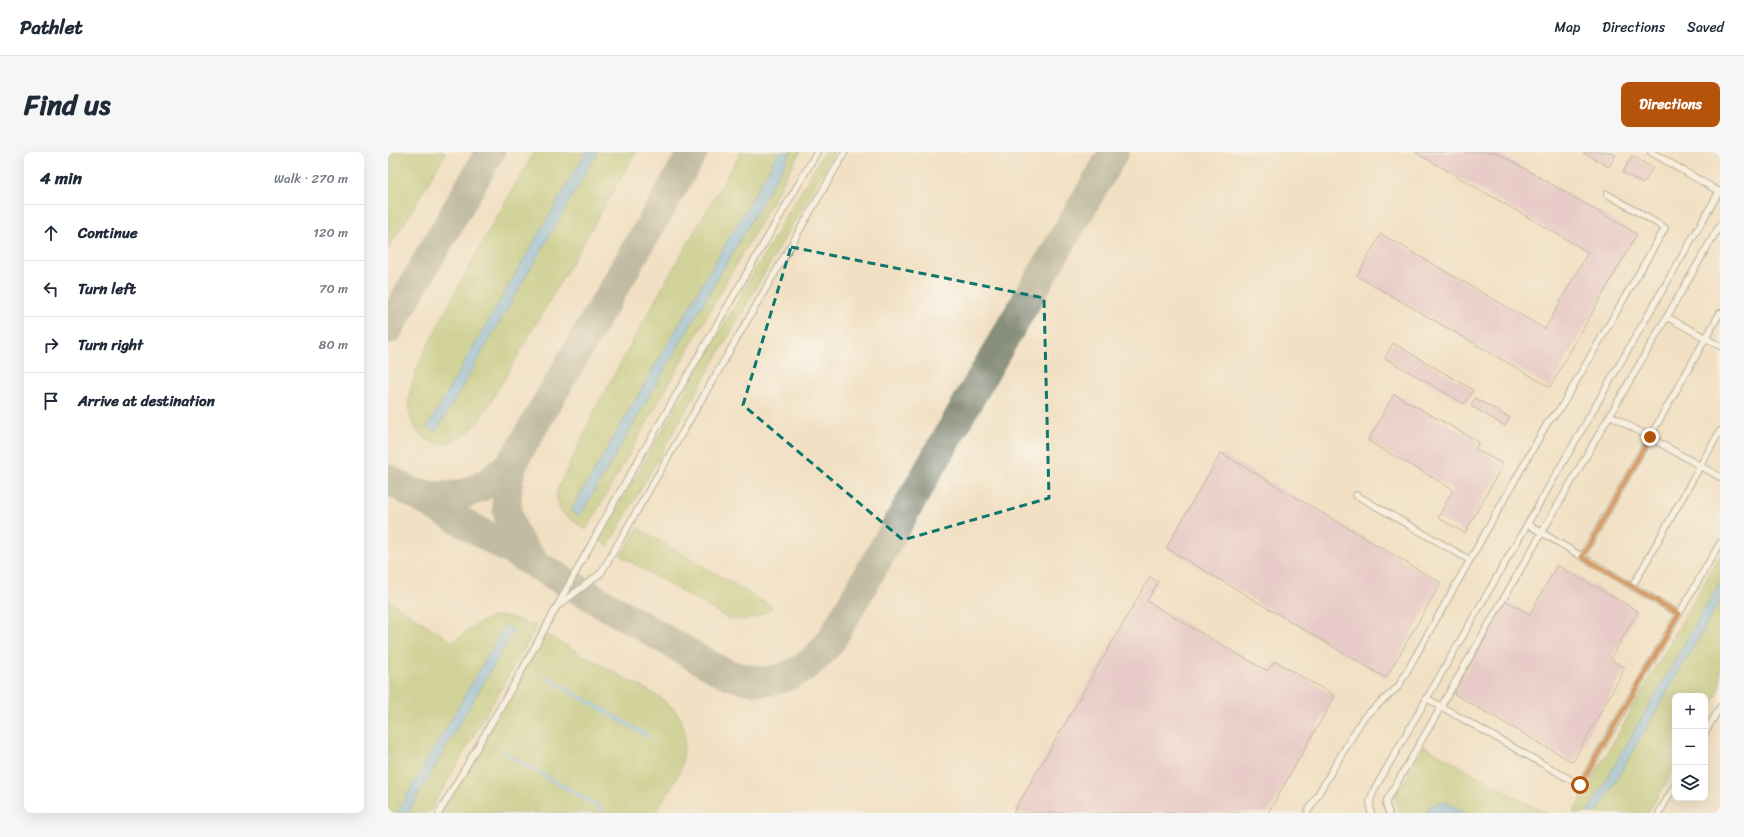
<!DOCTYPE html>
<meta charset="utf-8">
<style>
body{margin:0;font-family:Sriracha,sans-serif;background:#f6f6f7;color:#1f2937}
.controls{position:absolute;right:12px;bottom:12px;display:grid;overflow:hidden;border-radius:8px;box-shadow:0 4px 16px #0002}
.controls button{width:36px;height:36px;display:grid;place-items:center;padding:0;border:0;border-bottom:1px solid #e0e1e3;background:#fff;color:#1f2937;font:20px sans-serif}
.stop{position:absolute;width:12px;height:12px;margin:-9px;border:3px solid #b45309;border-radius:50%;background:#fff}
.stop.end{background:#b45309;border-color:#fff;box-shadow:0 1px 4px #0008}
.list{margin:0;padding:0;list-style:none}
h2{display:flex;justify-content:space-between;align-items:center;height:52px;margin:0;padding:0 16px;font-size:17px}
h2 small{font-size:13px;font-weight:400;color:#747a83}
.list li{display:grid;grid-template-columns:26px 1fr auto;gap:12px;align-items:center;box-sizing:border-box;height:56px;padding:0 16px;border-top:1px solid #e0e1e3}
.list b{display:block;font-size:15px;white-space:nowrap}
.list em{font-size:13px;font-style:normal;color:#747a83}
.icon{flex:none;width:22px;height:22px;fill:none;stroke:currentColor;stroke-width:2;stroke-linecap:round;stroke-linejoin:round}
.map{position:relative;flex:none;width:1332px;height:661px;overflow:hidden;border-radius:8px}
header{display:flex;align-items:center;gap:24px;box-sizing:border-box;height:56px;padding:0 20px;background:#fff;border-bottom:1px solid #e0e1e3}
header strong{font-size:19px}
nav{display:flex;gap:22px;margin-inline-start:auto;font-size:14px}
.intro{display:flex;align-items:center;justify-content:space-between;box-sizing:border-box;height:96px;padding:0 24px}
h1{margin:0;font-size:28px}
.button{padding:10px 18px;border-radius:8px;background:#b45309;color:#fff;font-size:14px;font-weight:700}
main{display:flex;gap:24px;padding:0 24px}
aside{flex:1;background:#fff;border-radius:8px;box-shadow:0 4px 16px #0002}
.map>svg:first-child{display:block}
.green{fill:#acc267;stroke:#66804e}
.water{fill:#70b7e7;stroke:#487a8e}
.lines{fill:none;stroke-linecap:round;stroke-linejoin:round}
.stream{stroke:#70b7e7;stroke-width:3.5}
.taxiway{stroke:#888e7c;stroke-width:30}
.building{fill:#deb2ce}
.service-casing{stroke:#888e7c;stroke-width:8}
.service{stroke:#fff;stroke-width:5.5}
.route{stroke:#b45309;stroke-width:5}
.marked{fill:none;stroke:#0f766e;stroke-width:3;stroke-dasharray:8 5;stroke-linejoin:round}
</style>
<header>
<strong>Pathlet</strong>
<nav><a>Map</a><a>Directions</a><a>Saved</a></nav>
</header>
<div class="intro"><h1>Find us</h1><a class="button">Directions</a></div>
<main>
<aside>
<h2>4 min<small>Walk · 270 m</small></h2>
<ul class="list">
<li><svg class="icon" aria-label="ahead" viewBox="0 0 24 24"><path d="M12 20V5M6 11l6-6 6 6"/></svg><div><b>Continue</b></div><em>120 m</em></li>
<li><svg class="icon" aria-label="left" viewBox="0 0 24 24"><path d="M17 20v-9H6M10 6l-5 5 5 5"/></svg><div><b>Turn left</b></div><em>70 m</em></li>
<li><svg class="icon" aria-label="right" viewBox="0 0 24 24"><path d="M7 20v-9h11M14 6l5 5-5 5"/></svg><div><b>Turn right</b></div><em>80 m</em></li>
<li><svg class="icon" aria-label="arrive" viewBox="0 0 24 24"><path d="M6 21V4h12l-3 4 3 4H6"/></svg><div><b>Arrive at destination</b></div></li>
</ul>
</aside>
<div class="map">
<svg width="1332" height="661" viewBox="0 0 1332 661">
<rect width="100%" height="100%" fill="#fdfcf7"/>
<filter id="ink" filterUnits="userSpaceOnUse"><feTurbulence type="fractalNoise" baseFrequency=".025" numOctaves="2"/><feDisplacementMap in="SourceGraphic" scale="8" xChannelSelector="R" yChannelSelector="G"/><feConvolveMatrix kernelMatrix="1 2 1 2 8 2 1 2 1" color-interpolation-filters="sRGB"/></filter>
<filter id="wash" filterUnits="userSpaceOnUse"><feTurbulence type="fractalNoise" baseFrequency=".012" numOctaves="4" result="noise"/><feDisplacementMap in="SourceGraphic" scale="16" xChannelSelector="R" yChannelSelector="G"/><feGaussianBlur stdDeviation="0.9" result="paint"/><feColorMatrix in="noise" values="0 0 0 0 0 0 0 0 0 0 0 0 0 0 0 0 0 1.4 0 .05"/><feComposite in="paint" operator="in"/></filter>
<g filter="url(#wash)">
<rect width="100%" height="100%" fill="#f1e0c3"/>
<!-- green -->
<path class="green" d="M0,0h58l-39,67 -19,29z
M146,0h102l-157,270c-11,11 -24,23 -41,21 -25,-4 -32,-30 -28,-52 5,-23 18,-46 29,-67 29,-58 63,-115 95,-172z
M353,0h38l-208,359 9,5 211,-364h9l-214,378 -26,-19 -4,-18 41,-87 66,-120z
M436,0h10l-226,394 -9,-6z
M250,376l135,79c-17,12 -25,15 -46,11l-106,-62z
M1332,403v27l-133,231h-14z
M0,448l65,42c17,-13 37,-32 61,-24 7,2 15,6 23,8l-108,187h-21l106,-183 -8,-6 -109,189h-9z
M1332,449v88l-15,26v-19h-30v71l-27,46h-51z
M157,482l111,61c22,14 32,27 28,54 -1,8 -2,17 -5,24 -6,14 -17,27 -24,40h-213z
M1036,594l121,67h-80l-19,-11 -16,4 -4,7h-25l-5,-10v-7z"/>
<!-- water -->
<path class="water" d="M198,0h12l-162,280 -9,-5z
M391,0h12l-211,364 -9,-5z
M1332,430v19l-123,212h-10z
M118,472l8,6 -12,21 -94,162h-11z
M1058,650l19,11h-39l4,-7z"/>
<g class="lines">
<!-- stream -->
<path class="stream" d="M158,525l102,59
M114,599l102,59"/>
<!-- taxiway -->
<path class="taxiway" d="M0,177l102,-177
M0,327l330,191c47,21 80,12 112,-28l168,-293 116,-197
M29,341c40,11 73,-4 98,-36
M146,409c-30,-29 -34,-68 -18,-105l177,-304"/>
</g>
<g id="blocks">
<!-- building -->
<path class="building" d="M1027,0h81l141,82 -87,153 -193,-111 24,-42 164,95 43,-77z
M1194,0h29l5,3 -7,12z
M1244,4l21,12 -10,16 -20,-12z
M1005,191l80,47 -8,14 -80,-46z
M1006,242l85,48 -4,7 28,15 -38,69 -27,-15 15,-29 -85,-48z
M1087,246l35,20 -5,8 -34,-20z
M833,301l220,130 -55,95 -220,-130z
M1169,413l81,46 -28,48 15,9 -52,94 -119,-68 52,-93 24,13z
M762,425l8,5 -11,19 120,70 8,-10 60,35 -67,117h-255z"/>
</g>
</g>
<g filter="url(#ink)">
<use href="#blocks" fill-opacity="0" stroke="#888e7c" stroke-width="1"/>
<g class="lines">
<!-- service casing -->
<g class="service-casing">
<path id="service" d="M1263,0l69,40
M1279,165l53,29
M1222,263l110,62
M968,343l114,65
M1139,372l152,90
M1194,405l138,-244
M1244,435l88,-156
M171,453l42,-32 244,-421
M1038,546l154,87 140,-242
M1317,581l15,-26
M51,661l82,-141 96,-175 200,-345
M919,661l56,-95 35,-31 150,-265 12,-13 105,-181 -58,-34
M983,661l-1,-12 4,-11 345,-598
M1001,661l-3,-8 1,-5 333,-575
M1271,661l16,-28"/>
</g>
<!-- service -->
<use href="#service" class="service"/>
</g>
</g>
<g class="lines" filter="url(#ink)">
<!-- route -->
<path class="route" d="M1192,633l99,-171 -97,-57 68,-120"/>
</g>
<!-- marked area -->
<path d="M0 0H1332V661H0ZM403,95l253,51 5,200 -146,42 -160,-135z" fill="#f1e0c3" fill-opacity=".55" fill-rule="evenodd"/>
<path class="marked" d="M403,95l253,51 5,200 -146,42 -160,-135z"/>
</svg>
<div class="controls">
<button>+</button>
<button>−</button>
<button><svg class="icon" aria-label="layers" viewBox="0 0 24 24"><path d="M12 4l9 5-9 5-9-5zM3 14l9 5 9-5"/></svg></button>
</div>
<div class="stop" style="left:1192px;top:633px"></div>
<div class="stop end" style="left:1262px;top:285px"></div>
</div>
</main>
